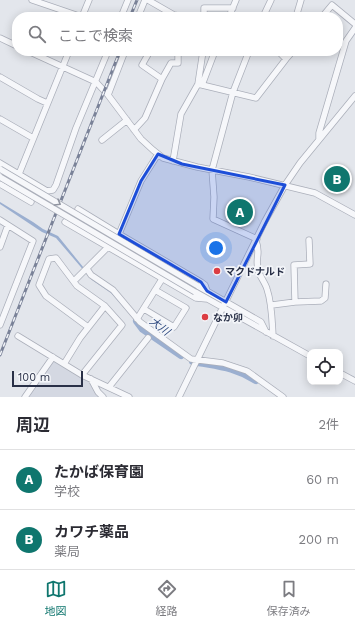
<!DOCTYPE html>
<html lang="ja">
<meta charset="utf-8">
<style>
body{margin:0;font-family:"Work Sans","Noto Sans JP",sans-serif;background:#f2f2f3;color:#2b2b33}
.controls{position:absolute;right:12px;bottom:12px;display:grid;overflow:hidden;border-radius:8px;box-shadow:0 2px 10px #0003}
.controls button{width:36px;height:36px;display:grid;place-items:center;padding:0;border:0;border-bottom:1px solid #e1e1e2;background:#fff;color:#2b2b33;font:20px sans-serif}
.scale{position:absolute;left:12px;bottom:10px;width:71px;box-sizing:border-box;padding-left:4px;border:2px solid #293047;border-top:0;font-size:11px;line-height:14px;white-space:nowrap;color:#293047;-webkit-text-stroke:3px #f3f5f9;paint-order:stroke}
.you{position:absolute;left:216px;top:248px;width:14px;height:14px;margin:-10px;border:3px solid #fff;border-radius:50%;background:#1a73e8;box-shadow:0 0 0 6px #1a73e833}
.badge{display:grid;place-items:center;width:26px;height:26px;border-radius:50%;background:#0f766e;color:#fff;font-size:13px;font-weight:700}
.pin{position:absolute;translate:-50% -50%;border:2px solid #fff;box-shadow:0 1px 4px #0006}
.list{margin:0;padding:0;list-style:none}
h2{display:flex;justify-content:space-between;align-items:center;height:52px;margin:0;padding:0 16px;font-size:17px}
h2 small{font-size:13px;font-weight:400;color:#7c7c81}
.list li{display:grid;grid-template-columns:26px 1fr auto;gap:12px;align-items:center;box-sizing:border-box;height:60px;padding:0 16px;border-top:1px solid #e1e1e2}
.list b{display:block;font-size:15px;white-space:nowrap}
.list p{margin:0;font-size:13px;white-space:nowrap;color:#7c7c81}
.list em{font-size:13px;font-style:normal;color:#7c7c81}
.icon{flex:none;width:22px;height:22px;fill:none;stroke:currentColor;stroke-width:2;stroke-linecap:round;stroke-linejoin:round}
.map{position:relative;flex:none;width:355px;height:397px;overflow:hidden}
.search{position:absolute;background:#fff;box-shadow:0 2px 10px #0003;left:12px;right:12px;top:12px;height:44px;display:flex;align-items:center;gap:10px;box-sizing:border-box;padding:0 14px;border-radius:16px;color:#7c7c81;font-size:15px}
.sheet{height:172px;background:#fff}
nav{display:flex;justify-content:space-around;align-items:center;box-sizing:border-box;height:56px;border-top:1px solid #e1e1e2;background:#fff;font-size:11px;color:#7c7c81}
nav a{display:grid;justify-items:center;gap:2px}
nav .on{color:#0f766e}
.map>svg:first-child{display:block}
.built{fill:#d4d8e2}
.water{fill:#9bafd0}
.lines{fill:none;stroke-linecap:round;stroke-linejoin:round}
.river{stroke:#9bafd0;stroke-width:8}
.minor-casing{stroke:#abafba;stroke-width:7}
.minor{stroke:#f6f7fa;stroke-width:5.5}
.rail-casing{stroke:#7a8298;stroke-width:3}
.rail{stroke:#f3f5f9;stroke-width:1.5;stroke-dasharray:4.5;stroke-linecap:butt}
.minor-bridge-casing{stroke:#abafba;stroke-width:7;stroke-linecap:butt}
.minor-bridge{stroke:#f6f7fa;stroke-width:5.5}
.oneway{stroke:#9094a0}
.marked{fill:#1d4ed8;fill-opacity:0.2;stroke:#1d4ed8;stroke-width:3;stroke-linejoin:round}
.poi-dot{fill:#dc3d43;stroke:#f3f5f9;stroke-width:1.5}
.labels{text-anchor:middle;stroke-width:3.5;stroke-linejoin:round;paint-order:stroke}
.poi-label{font-size:10px;font-weight:bold;fill:#293047;stroke:#f3f5f9;text-anchor:start}
.water-label{font-size:11px;font-style:italic;fill:#2e497f;stroke:#f3f5f9}
</style>
<div class="map">
<svg width="355" height="397" viewBox="0 0 355 397">
<rect width="100%" height="100%" fill="#e3e6ec"/>
<!-- built -->
<path class="built" d="M51,361h3l34,19 6,12 5,5h-72z"/>
<!-- water -->
<path class="water" d="M0,202l33,20 10,7 15,7 34,42 20,13 32,37 -1,1 -32,-36 -19,-13 -36,-42 -14,-6 -42,-28z"/>
<g class="lines">
<!-- river -->
<path class="river" d="M137,321l6,8 38,26
M193,361c25,5 40,5 63,19"/>
<!-- minor casing -->
<g class="minor-casing">
<path id="minor" d="M32,0l50,17
M148,0l26,15 11,2
M82,17l7,-17
M121,17l7,-17
M138,17l7,-17
M204,17v-9h29
M229,17l7,-17
M263,17l8,-17
M296,17l5,-17
M322,17l10,-12 23,19
M0,38l17,8
M28,51l68,31 12,13 33,44 12,11 10,8 34,9 52,10 66,16 40,22
M150,51l-8,14 20,14 9,-16h7v-12
M249,51l-16,41 -21,78 2,27 -1,22 44,20
M278,51l8,8 7,-8
M0,77l38,22 9,4
M198,84l5,-33
M202,85l13,-34
M108,95l17,-44
M0,119l33,19
M134,130l11,-12 17,-39
M319,139v-6l27,-92 9,-13
M102,140l25,-20
M158,154l-17,27 -22,53 82,48 4,3 2,6
M173,161l8,-47 17,-30 58,14 30,-39
M0,163l47,28 6,-1 3,-5 20,-57 32,-77
M19,174l50,-123
M0,184l31,18
M78,209l41,25
M0,220l33,21 -33,84
M65,222l131,76 11,1
M256,241c5,12 -1,17 2,28 1,7 7,13 9,20 5,15 5,31 6,47
M0,247l8,-22
M87,269l4,6 22,15 27,32 51,37 32,4 24,8 36,26
M74,281l34,-34
M198,286l63,36 5,10
M195,292l115,64
M295,302l26,-1 4,-3 1,-14
M272,305l23,-3 -1,-37 16,-1 -1,-24
M144,309l30,18 12,-19 -31,-18
M137,319l25,-40
M18,336l64,39 47,22
M64,364l16,-26 25,-32 -28,-20 -21,-28 -7,1 -10,26 7,11 42,31
M340,373l15,8
M82,375l40,-50 -17,-19
M91,379l7,13 5,5
M109,387l39,-49
M25,397l28,-40
M179,397l86,-176 20,-36 15,-22 55,-67"/>
</g>
<!-- minor -->
<use href="#minor" class="minor"/>
<!-- rail casing -->
<g class="rail-casing">
<path id="rail" d="M130,17l7,-17
M0,355l120,-304"/>
</g>
<!-- rail -->
<use href="#rail" class="rail"/>
<!-- minor-bridge casing -->
<g class="minor-bridge-casing">
<path id="minor-bridge" d="M0,169l198,117
M0,177l195,115"/>
</g>
<!-- minor-bridge -->
<use href="#minor-bridge" class="minor-bridge"/>
</g>
<!-- one-way arrows -->
<defs><path id="oneway-chevron" d="M-2-3.5L2.5 0L-2 3.5" fill="none" stroke-width="1.6" stroke-linecap="round" stroke-linejoin="round"/></defs>
<use class="oneway" href="#oneway-chevron" transform="translate(58 203) rotate(30)"/>
<!-- marked area -->
<path class="marked" d="M158,154l24,10 103,21 -59,117 -19,-11 -6,-9 -82,-48 22,-53z"/>
<!-- markers -->
<g class="poi-dot">
<circle cx="217" cy="271" r="4"/>
<circle cx="205" cy="317" r="4"/>
</g>
<g class="labels">
<!-- poi labels -->
<g class="poi-label">
<text x="225" y="275">マクドナルド</text>
<text x="213" y="321">なか卯</text>
</g>
<!-- water labels -->
<g class="water-label">
<text transform="translate(160 326) rotate(37)" y="4">大川</text>
</g>
</g>
</svg>
<div class="controls">
<button><svg class="icon" aria-label="locate" viewBox="0 0 24 24"><circle cx="12" cy="12" r="6"/><path d="M12 2v4M12 18v4M2 12h4M18 12h4"/></svg></button>
</div>
<div class="scale">100 m</div>
<div class="you"></div>
<div class="pin badge" style="left:240px;top:212px">A</div>
<div class="pin badge" style="left:337px;top:179px">B</div>
<div class="search"><svg class="icon" aria-label="search" viewBox="0 0 24 24"><circle cx="10" cy="10" r="6"/><path d="M15 15l6 6"/></svg>ここで検索</div>
</div>
<section class="sheet">
<h2>周辺<small>2件</small></h2>
<ul class="list">
<li><span class="badge">A</span><div><b>たかば保育園</b><p>学校</p></div><em>60 m</em></li>
<li><span class="badge">B</span><div><b>カワチ薬品</b><p>薬局</p></div><em>200 m</em></li>
</ul>
</section>
<nav>
<a class="on"><svg class="icon" aria-label="map" viewBox="0 0 24 24"><path d="M3 6l6-2 6 2 6-2v14l-6 2-6-2-6 2zM9 4v14M15 6v14"/></svg>地図</a>
<a><svg class="icon" aria-label="directions" viewBox="0 0 24 24"><path d="M12 3l9 9-9 9-9-9zM9 14v-3h6M13 9l2 2-2 2"/></svg>経路</a>
<a><svg class="icon" aria-label="saved" viewBox="0 0 24 24"><path d="M7 4h10v16l-5-4-5 4z"/></svg>保存済み</a>
</nav>
